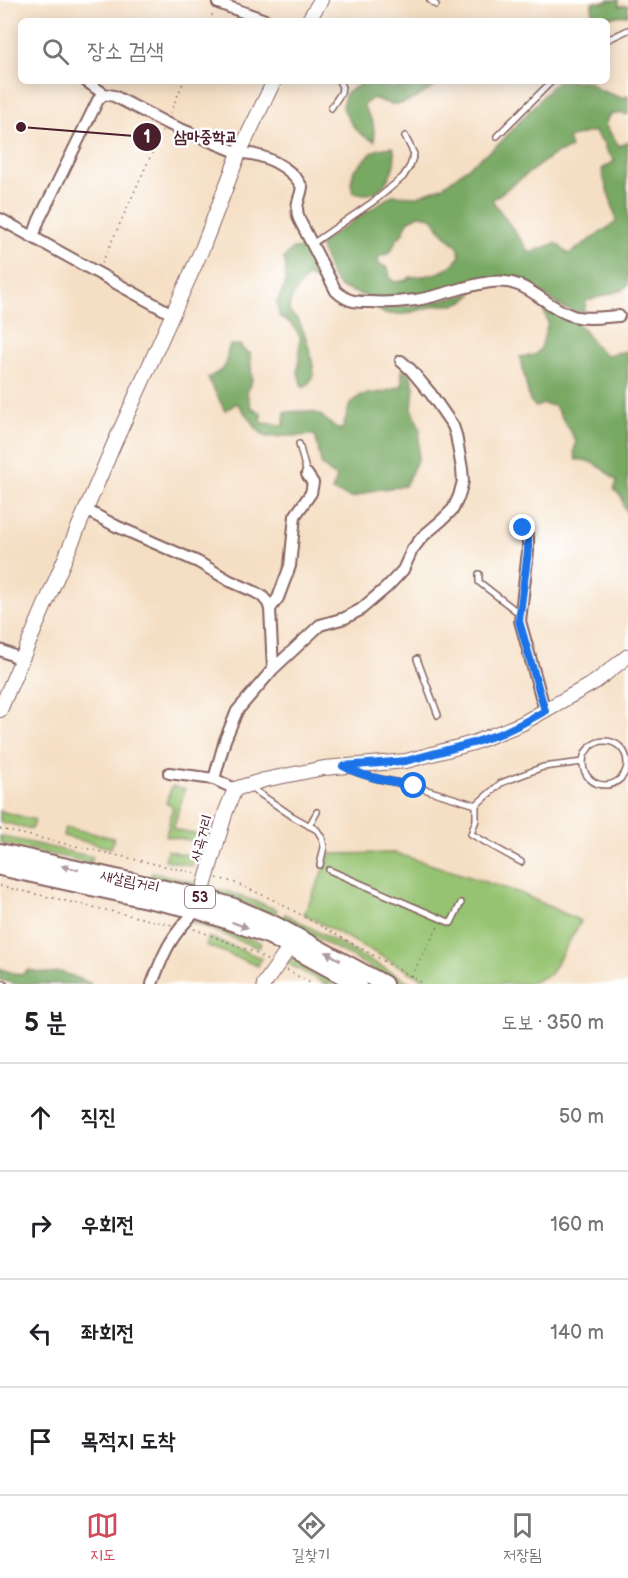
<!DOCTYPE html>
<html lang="ko">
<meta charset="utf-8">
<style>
body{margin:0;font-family:"Balsamiq Sans","Poor Story",sans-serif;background:#f2f2f2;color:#202124}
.stop{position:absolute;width:18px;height:18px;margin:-14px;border:4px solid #1a73e8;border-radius:50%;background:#fff}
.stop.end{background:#1a73e8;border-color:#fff;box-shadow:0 2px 6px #0008}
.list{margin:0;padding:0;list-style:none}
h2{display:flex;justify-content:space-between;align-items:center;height:78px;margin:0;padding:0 24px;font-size:26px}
h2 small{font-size:20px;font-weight:400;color:#757577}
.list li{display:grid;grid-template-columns:39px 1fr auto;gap:18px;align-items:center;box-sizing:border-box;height:108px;padding:0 24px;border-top:2px solid #e0e0e0}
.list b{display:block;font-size:22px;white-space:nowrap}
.list em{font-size:20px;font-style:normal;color:#757577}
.icon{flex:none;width:33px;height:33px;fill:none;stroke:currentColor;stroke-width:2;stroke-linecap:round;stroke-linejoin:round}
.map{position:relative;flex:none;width:628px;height:984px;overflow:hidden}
.search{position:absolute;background:#fff;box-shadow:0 3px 15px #0003;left:18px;right:18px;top:18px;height:66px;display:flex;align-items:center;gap:15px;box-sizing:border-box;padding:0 21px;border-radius:9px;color:#757577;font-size:22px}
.sheet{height:510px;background:#fff}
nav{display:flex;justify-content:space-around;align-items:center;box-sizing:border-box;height:84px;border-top:2px solid #e0e0e0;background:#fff;font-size:16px;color:#757577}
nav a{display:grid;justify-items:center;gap:3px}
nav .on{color:#d1495b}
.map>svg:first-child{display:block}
.green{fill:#96c371;stroke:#70714e;stroke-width:1.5}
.forest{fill:#78a963;stroke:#616447;stroke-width:1.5;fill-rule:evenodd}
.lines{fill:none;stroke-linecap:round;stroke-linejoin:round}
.lane-casing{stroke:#866261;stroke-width:8}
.street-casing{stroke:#866261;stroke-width:14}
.secondary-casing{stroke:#866261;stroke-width:16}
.primary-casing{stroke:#866261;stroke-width:20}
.path{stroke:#866261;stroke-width:1.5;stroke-dasharray:1.5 4.5;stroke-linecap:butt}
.lane{stroke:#fff;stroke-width:5}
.street{stroke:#fff;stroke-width:10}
.secondary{stroke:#fff;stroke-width:14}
.primary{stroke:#fff;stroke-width:16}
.oneway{fill:#ae9aa0}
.route{stroke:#1a73e8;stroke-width:8}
.labels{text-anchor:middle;stroke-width:5;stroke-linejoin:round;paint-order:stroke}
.shield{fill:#fff;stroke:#80626b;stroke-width:1.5}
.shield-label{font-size:14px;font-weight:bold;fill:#4a1f2b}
.street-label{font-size:15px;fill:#4a1f2b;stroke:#fff}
.leader{fill:none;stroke:#4a1f2b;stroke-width:2}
.callout-dot{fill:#4a1f2b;stroke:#fff;stroke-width:2}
.mark-label{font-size:18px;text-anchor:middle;font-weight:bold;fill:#fff}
.callout-label{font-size:16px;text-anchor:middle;font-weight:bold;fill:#4a1f2b;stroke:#fff;stroke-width:5;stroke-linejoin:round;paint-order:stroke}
</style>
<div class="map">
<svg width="628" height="984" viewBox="0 0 628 984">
<rect width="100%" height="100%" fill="#fff"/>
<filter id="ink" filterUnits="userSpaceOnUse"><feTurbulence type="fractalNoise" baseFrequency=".0167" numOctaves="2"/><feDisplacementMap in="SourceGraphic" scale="12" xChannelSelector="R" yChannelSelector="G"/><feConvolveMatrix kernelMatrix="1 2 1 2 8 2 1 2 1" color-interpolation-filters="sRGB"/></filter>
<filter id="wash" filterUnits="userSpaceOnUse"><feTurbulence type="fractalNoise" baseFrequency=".008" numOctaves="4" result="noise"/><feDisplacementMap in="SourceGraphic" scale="24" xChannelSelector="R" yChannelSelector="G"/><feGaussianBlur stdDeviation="1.35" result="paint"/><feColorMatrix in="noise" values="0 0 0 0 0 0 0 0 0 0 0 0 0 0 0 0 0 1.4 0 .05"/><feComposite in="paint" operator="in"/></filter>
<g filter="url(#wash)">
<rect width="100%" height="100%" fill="#f5dfc4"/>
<!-- green -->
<path class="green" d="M172,786l13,3 -12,40 31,7 5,8 -43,-8 7,-30 -7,-3z
M0,811l35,9 -3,9 -32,-7z
M65,827l49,11 -3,10 -48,-12z
M0,836l93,21 -2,6 -91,-20z
M167,850l28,7 -3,9 -27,-6z
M395,853l125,40 61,28 -31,53 -21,10h-97l-128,-70 27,-60z
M152,872l50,12 -6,4 -45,-11z
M219,889l41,14 17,7 -2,5 -31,-12 -27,-9z
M285,914l128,70h-12l-119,-65z
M198,920h6l57,23 -2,5 -67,-26z
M209,937l52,21 -3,8 -52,-21z
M289,959h5l45,25h-13l-41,-22z"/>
<!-- forest -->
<path class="forest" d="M608,0h11v6l9,-1v10l-36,3v-16h16z
M374,81l19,7 19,-4 2,-3h30c-14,7 -36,26 -53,23 -6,-1 -12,-4 -18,-6l-10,7 10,18 2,18c-19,-6 -25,-18 -33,-35l4,-13 17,-10z
M557,81h33v2l10,7 22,8 6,-2v19l-5,-2 -14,2 -4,10 14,21 9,-4c0,18 -4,35 0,53v90l-6,5 -36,11 -2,12 -21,-5 -34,-24 -16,-6 -111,20 -23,2 -14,-4 -25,-9 -9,-12 -11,-28 2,-5 70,-47 26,1 24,-9 58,-44zM594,131l6,9 4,2 1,7 10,12 -13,8c2,18 12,34 14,53l-47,32 -13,-11 -26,10 -38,-53 61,-45 18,-7 -3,-10zM419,215l13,2 7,12 19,18 2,9c-13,18 -29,20 -50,21l-3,3 -13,2 -4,-4 -2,-10 -9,-4 -1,-7 12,-4 7,-14 6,-6 5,-12z
M393,147c6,17 -7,45 -25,47 -5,0 -11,-1 -15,-1l-2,-10 3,-13c7,-5 15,-17 23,-20 5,-2 11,-2 16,-3z
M304,248l13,15 13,25c-11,-2 -10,-9 -22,-12 -7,7 -19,23 -19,33 0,6 6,7 9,11 6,9 17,44 15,55 -1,4 -5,9 -8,12h-3l-4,-14 2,-37 -8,-12 -13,-8 -2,-14 8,-17 1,-18 -2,-9 8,-9z
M472,294l-4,5 -14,6h-16l-33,9h-20l-11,-7 38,-1z
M543,308h6l26,12 11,13 9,13 11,9 22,-4v162l-4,-5 -2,-11 -8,-7 3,-9c-12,-10 -25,-23 -41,-21l-2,-8 2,-11 -21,-35 -12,-2 -7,3 -6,-6 -10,-44 15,-2 6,-7 7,-25z
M230,345h10l4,6 6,2 2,27 -5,13 4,14 10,6 1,10 22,2 1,-13c10,0 23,-3 33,2 9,4 13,14 24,16l8,-26 11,-9 22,-3 19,-6v-16l8,3 4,14 -2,21 8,22 -2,28 -13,28 -31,4 -22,8 -20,-7 5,-13 -15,-12 -7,-31 -48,2c-10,-4 -21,-24 -30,-34l-12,8 -17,-33c7,-4 18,-9 19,-18 0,-6 0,-9 3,-15z
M0,969l21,6 8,-5 18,3 15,-1 30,12h-78l-14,-4z"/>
</g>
<g filter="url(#ink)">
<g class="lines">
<!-- lane casing -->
<g class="lane-casing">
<path id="lane" d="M430,0l6,5
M607,40l21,-10
M331,108l10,-15 1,-6 -3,-6
M497,136l55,-55
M312,244l65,-45 26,-22 7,-11 4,-12 -9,-18
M299,444l8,30
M479,574v8l41,32
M417,659l21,56
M583 763a22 22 0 1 1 44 0a22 22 0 1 1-44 0Z
M350,770l25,8 39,8 62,19 25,-22 42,-16 40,-5
M250,787l42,29 25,14 5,8 2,9 -4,18
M476,805v15l-5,14 50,28
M309,826l8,-14
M329,870l122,53 10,-20
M0,983l4,1"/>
</g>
<!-- street casing -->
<g class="street-casing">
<path id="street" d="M218,3l50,18
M86,81l18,13
M0,219l172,95
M33,237l6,-17 59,-120 6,-6 10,2 52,27 73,30c23,0 52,13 63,34 -2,14 -8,17 -3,32l37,72c12,11 19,11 34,11 15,1 31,0 46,-2 25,-4 50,-15 75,-18 37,-5 51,24 82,34 15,4 31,1 46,0
M86,510l30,16 82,36 32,19 23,10 9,5 6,7 2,6 3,60
M523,528l5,9v14l-8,70 25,90
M270,609l8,-11 12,-32 5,-50 16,-23 2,-10 -6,-9
M0,650l21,9
M169,773l45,6 21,10
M214,779l11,-39 12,-29 36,-42 47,-44 25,-7 15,-8 27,-23 16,-17 9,-20 10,-13 20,-17 11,-11 6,-13 4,-15 -1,-12 -6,-34 -3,-9 -22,-32 -20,-24 -10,-9
M152,984c12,-32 19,-49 45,-74"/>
</g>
<!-- secondary casing -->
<g class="secondary-casing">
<path id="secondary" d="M308,21l13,-21
M0,710l114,-266 88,-195 37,-96 35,-72
M201,897l25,-86 9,-22 29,-9 60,-12 82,-7 67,-18 48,-19 74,-42 33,-26
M264,984l26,-37"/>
</g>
<!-- primary casing -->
<g class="primary-casing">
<path id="primary" d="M0,852l201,45 33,10 41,18 109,59
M0,867l197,43 49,17 24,9 88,48"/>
</g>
<!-- path -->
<path class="path" d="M209,21l5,-10
M170,113l14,-32
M102,263l60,-132
M0,829l195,44
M217,878l16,4 43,19 149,83
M0,886l172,39
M194,929l57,22 16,9
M287,970l25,14
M411,976l28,-51"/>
<!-- lane -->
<use href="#lane" class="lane"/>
<!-- street -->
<use href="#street" class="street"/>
<!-- secondary -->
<use href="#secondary" class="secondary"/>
<!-- primary -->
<use href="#primary" class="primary"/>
</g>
<!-- one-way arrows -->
<defs><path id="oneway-solid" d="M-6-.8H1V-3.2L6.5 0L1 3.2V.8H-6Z" transform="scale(1.5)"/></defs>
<g class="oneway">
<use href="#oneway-solid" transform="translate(70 868) rotate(-167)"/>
<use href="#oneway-solid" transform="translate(240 925) rotate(20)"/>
<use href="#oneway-solid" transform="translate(333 956) rotate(-151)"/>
</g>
</g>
<g class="lines" filter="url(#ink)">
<!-- route -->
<path class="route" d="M414,786c-24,-5 -49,-8 -71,-20l63,-5 67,-18 29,-10 19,-9 24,-13 -26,-90 9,-70v-14l-5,-9"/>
</g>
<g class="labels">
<!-- shield labels -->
<rect class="shield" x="185" y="886" width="30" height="22" rx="4.5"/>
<g class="shield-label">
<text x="200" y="902">53</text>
</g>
<!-- street labels -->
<g class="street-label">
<text transform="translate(201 838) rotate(-74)" y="5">사곡거리</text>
<text transform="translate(130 881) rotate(13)" y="5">새살림거리</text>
</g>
</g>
<!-- callouts -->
<path class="leader" d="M21 127L147 137"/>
<g class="callout-dot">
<circle cx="21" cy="127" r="6"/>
<circle cx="147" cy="137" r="15"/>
</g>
<g class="mark-label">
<text x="147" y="143">1</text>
</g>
<g class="callout-label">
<text x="206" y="142">삼마중학교</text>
</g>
</svg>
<div class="stop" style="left:414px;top:786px"></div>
<div class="stop end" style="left:523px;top:528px"></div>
<div class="search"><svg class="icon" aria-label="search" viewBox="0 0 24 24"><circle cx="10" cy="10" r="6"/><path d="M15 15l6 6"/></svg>장소 검색</div>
</div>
<section class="sheet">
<h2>5 분<small>도보 · 350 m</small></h2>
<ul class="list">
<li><svg class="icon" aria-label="ahead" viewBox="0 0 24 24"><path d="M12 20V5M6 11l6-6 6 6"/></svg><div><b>직진</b></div><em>50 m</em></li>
<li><svg class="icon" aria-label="right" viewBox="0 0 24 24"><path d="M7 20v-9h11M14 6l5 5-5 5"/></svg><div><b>우회전</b></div><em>160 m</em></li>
<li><svg class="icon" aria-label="left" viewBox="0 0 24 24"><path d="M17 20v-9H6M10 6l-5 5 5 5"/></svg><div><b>좌회전</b></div><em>140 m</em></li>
<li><svg class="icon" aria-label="arrive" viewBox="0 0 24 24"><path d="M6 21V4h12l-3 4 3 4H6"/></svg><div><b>목적지 도착</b></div></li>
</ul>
</section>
<nav>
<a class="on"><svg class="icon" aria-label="map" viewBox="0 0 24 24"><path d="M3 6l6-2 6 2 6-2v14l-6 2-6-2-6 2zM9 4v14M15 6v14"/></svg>지도</a>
<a><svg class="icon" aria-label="directions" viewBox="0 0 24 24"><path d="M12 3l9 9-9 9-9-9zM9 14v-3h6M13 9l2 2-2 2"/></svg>길찾기</a>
<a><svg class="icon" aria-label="saved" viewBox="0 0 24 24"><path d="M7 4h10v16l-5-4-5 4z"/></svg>저장됨</a>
</nav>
